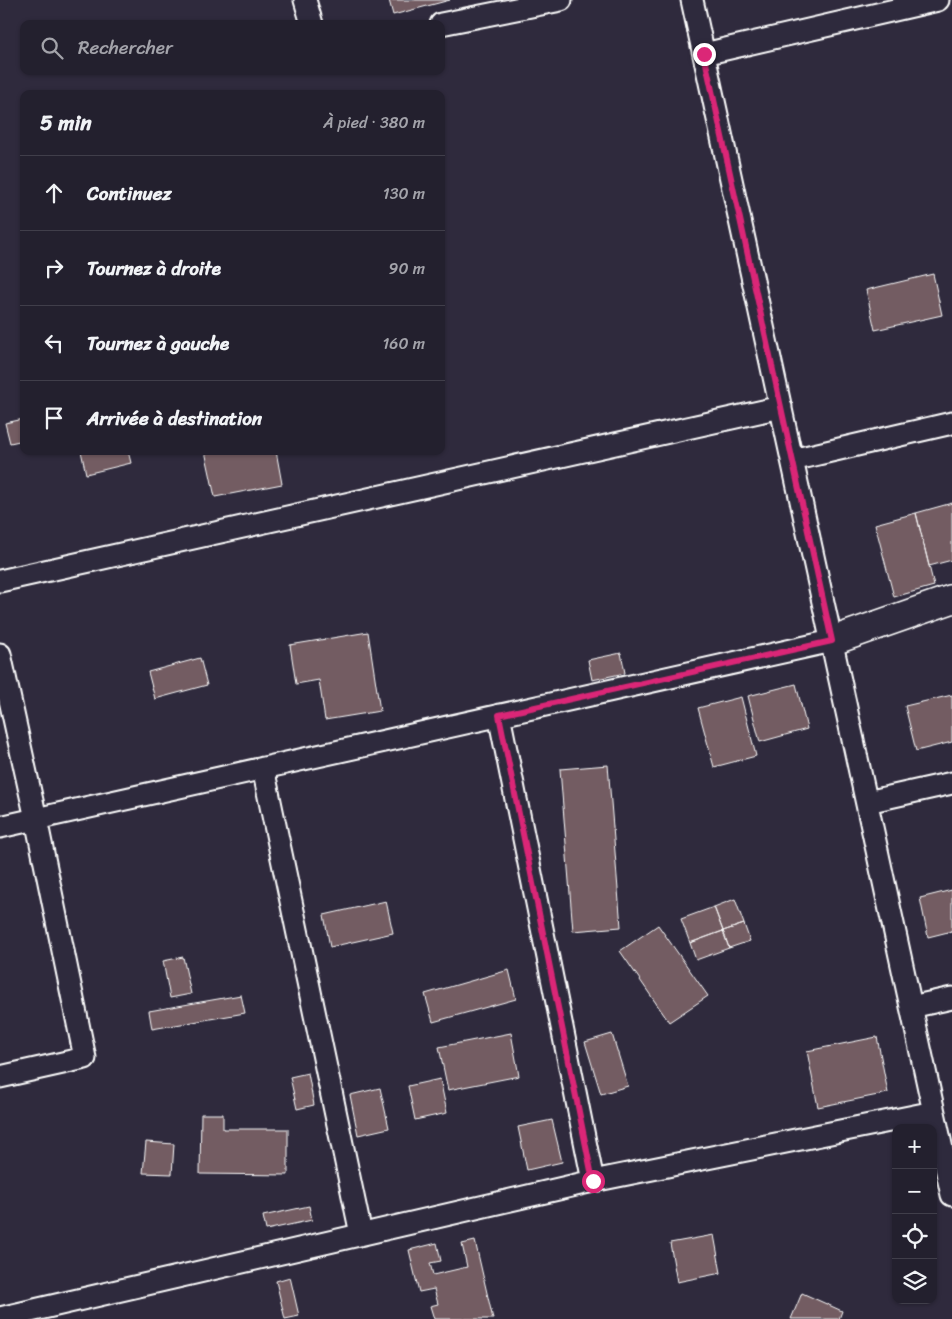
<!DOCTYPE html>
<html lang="fr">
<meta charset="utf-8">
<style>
body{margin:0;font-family:Sriracha,sans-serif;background:#2b2836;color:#f1f3f6}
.controls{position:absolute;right:15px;bottom:15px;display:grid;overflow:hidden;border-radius:10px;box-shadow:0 1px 4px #0004}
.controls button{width:45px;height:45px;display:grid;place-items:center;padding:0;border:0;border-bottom:1px solid #403e4a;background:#23202e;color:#f1f3f6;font:25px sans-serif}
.stop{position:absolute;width:15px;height:15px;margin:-11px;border:4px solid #db2777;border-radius:50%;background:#fff}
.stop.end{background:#db2777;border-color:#fff;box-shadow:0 1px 5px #0008}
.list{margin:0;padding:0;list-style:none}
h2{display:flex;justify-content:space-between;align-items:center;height:65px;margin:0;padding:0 20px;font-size:21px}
h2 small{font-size:16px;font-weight:400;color:#a3a3aa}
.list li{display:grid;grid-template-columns:32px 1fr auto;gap:15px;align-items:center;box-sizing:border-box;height:75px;padding:0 20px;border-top:1px solid #403e4a}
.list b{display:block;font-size:19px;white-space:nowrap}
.list em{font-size:16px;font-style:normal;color:#a3a3aa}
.icon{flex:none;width:28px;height:28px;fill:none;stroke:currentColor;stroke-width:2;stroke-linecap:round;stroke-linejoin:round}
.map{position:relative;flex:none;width:952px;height:1319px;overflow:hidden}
.search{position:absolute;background:#23202e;box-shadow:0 1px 4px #0004;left:20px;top:20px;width:425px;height:55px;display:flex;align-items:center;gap:12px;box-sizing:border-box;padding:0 18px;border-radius:10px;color:#a3a3aa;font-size:19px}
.panel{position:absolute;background:#23202e;box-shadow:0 1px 4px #0004;left:20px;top:90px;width:425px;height:365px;border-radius:10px}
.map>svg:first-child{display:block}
.building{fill:#735c62;stroke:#fff}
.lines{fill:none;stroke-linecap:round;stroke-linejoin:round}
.street-casing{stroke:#fff;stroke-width:25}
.secondary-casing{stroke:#fff;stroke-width:31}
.street{stroke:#2f2a3d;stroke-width:21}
.secondary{stroke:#2f2a3d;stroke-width:28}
.route{stroke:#db2777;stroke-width:6}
</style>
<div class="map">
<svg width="952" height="1319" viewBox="0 0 952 1319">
<rect width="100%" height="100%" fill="#2f2a3d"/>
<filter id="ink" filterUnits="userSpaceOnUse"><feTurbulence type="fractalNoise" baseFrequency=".02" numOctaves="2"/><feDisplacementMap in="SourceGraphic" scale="10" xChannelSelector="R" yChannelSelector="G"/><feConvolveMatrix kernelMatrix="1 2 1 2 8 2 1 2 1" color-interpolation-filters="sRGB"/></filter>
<g filter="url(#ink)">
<!-- building -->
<path class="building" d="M389,0h61l-57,15z
M933,274l9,41 -67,15 -9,-40z
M24,419v21l-14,3 -5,-20z
M81,451h47l3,12 -45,11z
M205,451h71l6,33 -67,13z
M952,503v57l-23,6 -13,-53z
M916,513l18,73 -40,11 -19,-73z
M368,632l12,79 -55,9 -6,-40 -23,4 -6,-39z
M621,653l4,20 -33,7 -4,-20z
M200,658l7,27 -52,14 -7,-27z
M796,684l11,45 -47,13 -12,-46z
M952,695v47l-36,9 -11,-45z
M741,697l15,59 -42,11 -16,-59z
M608,765l13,162 -48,4 -13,-162z
M952,890v41l-24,6 -8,-39z
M735,899l9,25 -21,7 -9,-24z
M386,901l7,32 -63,14 -6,-32z
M714,907l9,24 -33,12 -9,-24z
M744,924l6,17 -21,7 -6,-17z
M658,925l50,71 -39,26 -49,-71z
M723,931l6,17 -33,12 -6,-17z
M183,957l8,37 -21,4 -7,-37z
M509,970l7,29 -83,23 -8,-28z
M241,995l4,18 -93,16 -3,-18z
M511,1033l8,43 -71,14 -9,-43z
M612,1034l16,52 -27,8 -16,-52z
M877,1037l11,56 -70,14 -11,-56z
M308,1073l6,32 -17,4 -7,-32z
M440,1079l7,34 -32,7 -7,-34z
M380,1088l9,40 -31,7 -8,-40z
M201,1114h22v15h65v46l-88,-1z
M552,1120l10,42 -35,8 -9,-43z
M146,1142l28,2 -2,30 -29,-1z
M309,1206l3,14 -46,10 -3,-14z
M714,1235l7,38 -44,9 -7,-39z
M475,1241l18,78h-59l-4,-13 8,-2 -4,-15 -15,3 -10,-42 28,-7 4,18 -11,2 3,12 34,-8 -5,-23z
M290,1277l9,39 -14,3 -9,-38z
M802,1293l40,18 -3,8h-48z"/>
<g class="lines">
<!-- street casing -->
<g class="street-casing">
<path id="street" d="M305,0l7,24
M692,0l260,1195
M441,24l120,-24
M704,54l234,-54
M792,460l160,-37
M0,581l781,-174
M0,654l36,165 49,239 -85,19
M499,715l94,466
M263,768l98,466
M867,802l85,-19
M0,827l832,-186
M911,1007l41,-9
M0,1318l593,-137 341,-69"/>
</g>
<!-- secondary casing -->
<g class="secondary-casing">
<path id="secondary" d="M832,641l120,-42"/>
</g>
<!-- street -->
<use href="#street" class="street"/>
<!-- secondary -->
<use href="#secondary" class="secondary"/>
</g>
</g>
<g class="lines" filter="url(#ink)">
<!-- route -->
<path class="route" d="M593,1181l-94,-466 333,-74 -128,-587"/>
</g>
</svg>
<div class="controls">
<button>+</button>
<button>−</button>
<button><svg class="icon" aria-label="locate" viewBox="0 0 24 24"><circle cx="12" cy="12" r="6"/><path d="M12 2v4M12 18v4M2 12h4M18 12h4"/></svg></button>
<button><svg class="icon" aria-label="layers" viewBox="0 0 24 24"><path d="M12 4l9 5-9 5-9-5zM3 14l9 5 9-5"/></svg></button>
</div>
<div class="stop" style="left:593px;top:1181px"></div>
<div class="stop end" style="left:704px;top:54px"></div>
<div class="search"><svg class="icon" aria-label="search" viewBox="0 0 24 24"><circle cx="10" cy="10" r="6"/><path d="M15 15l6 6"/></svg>Rechercher</div>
<section class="panel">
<h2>5 min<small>À pied · 380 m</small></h2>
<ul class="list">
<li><svg class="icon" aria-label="ahead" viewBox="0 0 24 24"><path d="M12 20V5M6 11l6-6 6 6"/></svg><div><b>Continuez</b></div><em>130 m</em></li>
<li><svg class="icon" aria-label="right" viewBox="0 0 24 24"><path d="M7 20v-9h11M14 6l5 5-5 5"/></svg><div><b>Tournez à droite</b></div><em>90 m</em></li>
<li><svg class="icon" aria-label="left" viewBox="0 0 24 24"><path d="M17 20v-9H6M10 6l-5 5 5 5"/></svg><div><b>Tournez à gauche</b></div><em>160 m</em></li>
<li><svg class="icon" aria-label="arrive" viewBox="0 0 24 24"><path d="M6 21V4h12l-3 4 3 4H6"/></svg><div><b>Arrivée à destination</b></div></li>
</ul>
</section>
</div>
